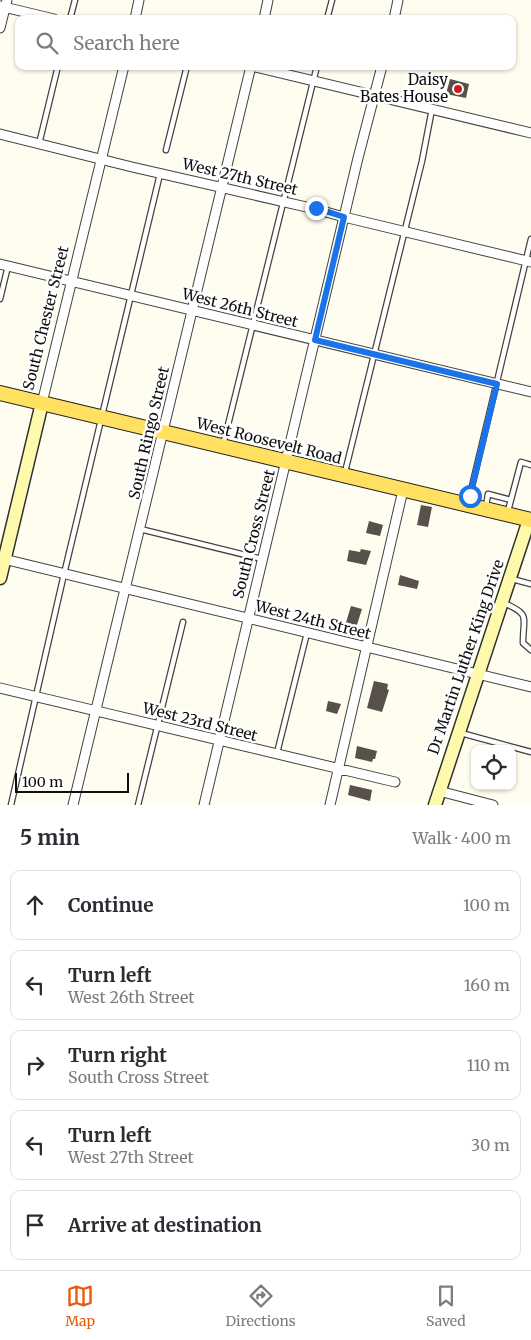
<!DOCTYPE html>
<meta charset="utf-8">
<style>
body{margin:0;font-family:Merriweather,serif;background:#f7f7f7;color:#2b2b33}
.controls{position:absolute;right:15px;bottom:15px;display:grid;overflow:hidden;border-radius:10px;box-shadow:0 1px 4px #0004}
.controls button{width:45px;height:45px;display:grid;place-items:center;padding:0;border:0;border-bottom:1px solid #e1e1e2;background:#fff;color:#2b2b33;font:25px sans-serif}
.scale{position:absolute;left:15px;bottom:12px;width:114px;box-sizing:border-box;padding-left:5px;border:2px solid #0e0e0e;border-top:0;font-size:14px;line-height:18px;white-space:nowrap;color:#0e0e0e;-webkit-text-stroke:4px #fff;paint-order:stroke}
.stop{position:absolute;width:15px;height:15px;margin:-11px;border:4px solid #1a73e8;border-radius:50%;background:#fff}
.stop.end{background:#1a73e8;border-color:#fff;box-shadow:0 1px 5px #0008}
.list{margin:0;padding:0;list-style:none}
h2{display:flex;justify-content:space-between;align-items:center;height:65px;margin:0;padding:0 20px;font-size:21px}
h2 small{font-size:16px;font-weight:400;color:#7c7c81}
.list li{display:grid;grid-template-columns:32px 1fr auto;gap:15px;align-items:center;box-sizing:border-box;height:70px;margin:0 10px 10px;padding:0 10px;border:1px solid #e1e1e2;border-radius:10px}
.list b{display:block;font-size:19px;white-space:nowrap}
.list p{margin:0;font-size:16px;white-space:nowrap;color:#7c7c81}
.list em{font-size:16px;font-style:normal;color:#7c7c81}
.icon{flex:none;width:28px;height:28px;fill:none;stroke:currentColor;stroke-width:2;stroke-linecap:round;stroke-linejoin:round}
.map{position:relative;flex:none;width:531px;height:805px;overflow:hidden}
.search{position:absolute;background:#fff;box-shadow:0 1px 4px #0004;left:15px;right:15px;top:15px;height:55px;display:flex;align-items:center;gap:12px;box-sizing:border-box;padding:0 18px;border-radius:10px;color:#7c7c81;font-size:19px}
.sheet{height:465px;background:#fff}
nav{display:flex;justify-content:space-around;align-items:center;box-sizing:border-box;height:70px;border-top:1px solid #e1e1e2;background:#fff;font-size:14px;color:#7c7c81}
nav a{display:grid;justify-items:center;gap:2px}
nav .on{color:#ea580c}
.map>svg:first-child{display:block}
.building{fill:#58504a}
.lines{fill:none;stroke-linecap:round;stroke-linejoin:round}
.service-casing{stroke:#414141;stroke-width:7}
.minor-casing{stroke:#414141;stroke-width:11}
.secondary-casing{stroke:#303030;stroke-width:15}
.primary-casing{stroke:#1f1f1f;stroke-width:16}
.service{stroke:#fff;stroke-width:4.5}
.minor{stroke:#fff;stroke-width:9}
.secondary{stroke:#fffaab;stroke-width:12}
.primary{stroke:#ffe060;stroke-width:14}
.route{stroke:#1a73e8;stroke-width:6}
.poi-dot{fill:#c91b1c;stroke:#fff;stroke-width:2}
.labels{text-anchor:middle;stroke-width:5;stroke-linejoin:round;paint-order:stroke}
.poi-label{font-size:15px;fill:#0e0e0e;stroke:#fff;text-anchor:end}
.street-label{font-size:15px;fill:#0e0e0e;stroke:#fff}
</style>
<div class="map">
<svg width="531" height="805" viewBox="0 0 531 805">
<rect width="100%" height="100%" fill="#fffdf0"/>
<!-- building -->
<path class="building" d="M450,79l19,5 -3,14 -20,-4z
M421,505l11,2 -4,20 -11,-2z
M369,521l14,4 -3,11 -14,-3z
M361,549l10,2 -5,14 -19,-4 2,-11 11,2z
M400,575l19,6 -2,8 -19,-4z
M351,606l11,3 -7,22 -11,-2z
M374,681l14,3 -1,5 2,1 -7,22 -15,-4z
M328,701l13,3 -4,10 -11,-3z
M357,746l20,5 -2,8h-2l-1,3 -17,-4z
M350,785l22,5 -2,11 -22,-6z"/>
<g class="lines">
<!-- service casing -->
<g class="service-casing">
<path id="service" d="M70,19l5,-19
M327,19l5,-19
M39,144l19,-78
M166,150l21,-84
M0,299l8,-33
M223,445l94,-379
M345,472l77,-311 10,-52
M468,503l63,-264
M486,506l2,-12 23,6
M508,511l13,-49 10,3
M140,529l122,30
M512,579l19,5
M504,603c27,12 19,13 19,40l8,7
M461,733l70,19
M277,753l30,-120
M11,805l53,-231 96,-400
M138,805l45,-183"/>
</g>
<!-- minor casing -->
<g class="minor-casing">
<path id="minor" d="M0,6l54,13
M135,19l4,-19
M264,19l4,-19
M394,19l4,-19
M0,28l7,-28
M251,66l280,67
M0,134l132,33 183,42 29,8 187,45
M0,264l531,128
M42,403l82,-337
M0,558l531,129
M0,688l395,94
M439,791l54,14
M73,805l178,-739
M204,805l154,-647 24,-92
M330,805l73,-315"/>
</g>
<!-- secondary casing -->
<g class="secondary-casing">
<path id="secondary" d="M0,578l42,-175
M435,805l94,-285"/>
</g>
<!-- primary casing -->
<g class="primary-casing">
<path id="primary" d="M0,393l531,127"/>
</g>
<!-- service -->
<use href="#service" class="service"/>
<!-- minor -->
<use href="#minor" class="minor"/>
<!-- secondary -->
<use href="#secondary" class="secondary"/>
<!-- primary -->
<use href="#primary" class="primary"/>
</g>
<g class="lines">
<!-- route -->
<path class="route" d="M316,208l28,9 -29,123 182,44 -27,112"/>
</g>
<!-- markers -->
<circle class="poi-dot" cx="458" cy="89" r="5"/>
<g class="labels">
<!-- poi labels -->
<g class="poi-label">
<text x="448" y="85">Daisy<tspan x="448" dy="17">Bates House</tspan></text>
</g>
<!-- street labels -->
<g class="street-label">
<text transform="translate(240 177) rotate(13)" y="5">West 27th Street</text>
<text transform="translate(240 308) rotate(14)" y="5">West 26th Street</text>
<text transform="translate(46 318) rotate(-76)" y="5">South Chester Street</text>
<text transform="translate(149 433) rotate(-77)" y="5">South Ringo Street</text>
<text transform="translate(269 441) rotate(14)" y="5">West Roosevelt Road</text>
<text transform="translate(254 534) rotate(-76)" y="5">South Cross Street</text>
<text transform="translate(313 620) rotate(14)" y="5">West 24th Street</text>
<text transform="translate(466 657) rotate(-71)" y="5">Dr Martin Luther King Drive</text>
<text transform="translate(200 722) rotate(14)" y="5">West 23rd Street</text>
</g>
</g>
</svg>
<div class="controls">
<button><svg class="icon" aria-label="locate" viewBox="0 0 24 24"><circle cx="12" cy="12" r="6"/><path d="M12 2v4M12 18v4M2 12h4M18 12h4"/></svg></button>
</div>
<div class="scale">100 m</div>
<div class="stop" style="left:470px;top:496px"></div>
<div class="stop end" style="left:316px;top:208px"></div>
<div class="search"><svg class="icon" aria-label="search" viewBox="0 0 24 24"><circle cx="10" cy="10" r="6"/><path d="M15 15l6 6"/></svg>Search here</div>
</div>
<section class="sheet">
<h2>5 min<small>Walk · 400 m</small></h2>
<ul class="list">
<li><svg class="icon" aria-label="ahead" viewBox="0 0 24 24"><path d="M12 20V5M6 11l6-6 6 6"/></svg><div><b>Continue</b></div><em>100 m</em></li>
<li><svg class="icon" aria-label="left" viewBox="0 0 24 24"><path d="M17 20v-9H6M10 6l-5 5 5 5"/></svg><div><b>Turn left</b><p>West 26th Street</p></div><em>160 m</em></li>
<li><svg class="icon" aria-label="right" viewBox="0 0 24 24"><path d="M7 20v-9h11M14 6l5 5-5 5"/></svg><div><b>Turn right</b><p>South Cross Street</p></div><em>110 m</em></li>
<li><svg class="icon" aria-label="left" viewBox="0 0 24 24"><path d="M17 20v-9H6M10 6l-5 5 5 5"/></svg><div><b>Turn left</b><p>West 27th Street</p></div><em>30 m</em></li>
<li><svg class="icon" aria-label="arrive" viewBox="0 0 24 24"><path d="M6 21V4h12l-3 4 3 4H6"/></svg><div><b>Arrive at destination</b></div></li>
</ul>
</section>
<nav>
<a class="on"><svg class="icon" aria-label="map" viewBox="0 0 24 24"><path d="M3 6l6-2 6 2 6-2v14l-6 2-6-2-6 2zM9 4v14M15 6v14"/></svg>Map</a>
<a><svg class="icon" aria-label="directions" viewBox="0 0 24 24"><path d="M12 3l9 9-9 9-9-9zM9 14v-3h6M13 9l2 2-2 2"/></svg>Directions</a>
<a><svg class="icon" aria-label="saved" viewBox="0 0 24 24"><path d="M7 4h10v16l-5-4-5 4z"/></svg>Saved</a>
</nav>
